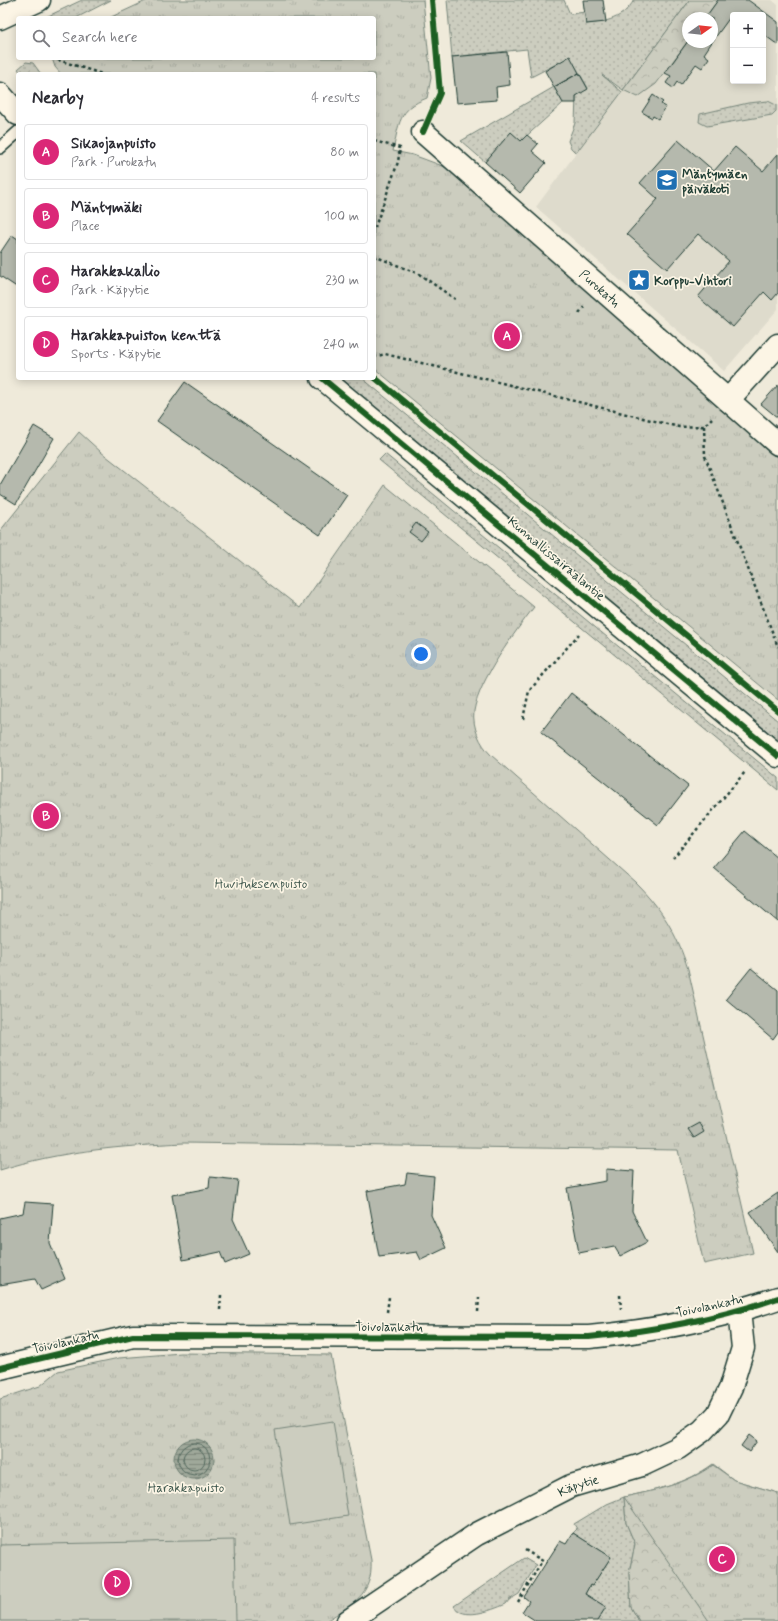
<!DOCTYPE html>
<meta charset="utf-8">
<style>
body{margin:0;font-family:Mynerve,sans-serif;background:#f7f7f7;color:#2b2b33}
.controls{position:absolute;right:12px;top:12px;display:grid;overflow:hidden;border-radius:4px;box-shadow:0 2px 10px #0003}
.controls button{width:36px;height:36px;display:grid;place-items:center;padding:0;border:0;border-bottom:1px solid #e1e1e2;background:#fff;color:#2b2b33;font:20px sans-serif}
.compass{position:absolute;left:682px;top:12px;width:36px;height:36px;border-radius:50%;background:#fff;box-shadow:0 2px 10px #0003;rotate:75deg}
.you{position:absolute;left:421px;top:654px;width:14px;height:14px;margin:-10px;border:3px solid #fff;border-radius:50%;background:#1a73e8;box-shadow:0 0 0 6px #1a73e833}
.badge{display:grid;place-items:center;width:26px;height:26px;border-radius:50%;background:#db2777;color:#fff;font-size:13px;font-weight:700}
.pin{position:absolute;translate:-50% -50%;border:2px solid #fff;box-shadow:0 1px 4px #0006}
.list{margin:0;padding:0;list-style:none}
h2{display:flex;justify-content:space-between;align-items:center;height:52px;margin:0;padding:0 16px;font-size:17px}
h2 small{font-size:13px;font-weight:400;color:#7c7c81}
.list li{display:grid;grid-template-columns:26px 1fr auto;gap:12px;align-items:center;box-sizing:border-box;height:56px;margin:0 8px 8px;padding:0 8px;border:1px solid #e1e1e2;border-radius:4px}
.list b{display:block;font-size:15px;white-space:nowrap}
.list p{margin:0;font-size:13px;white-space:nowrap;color:#7c7c81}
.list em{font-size:13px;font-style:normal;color:#7c7c81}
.icon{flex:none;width:22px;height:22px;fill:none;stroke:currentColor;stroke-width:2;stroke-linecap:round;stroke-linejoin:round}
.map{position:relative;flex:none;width:778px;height:1621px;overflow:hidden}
.search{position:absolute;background:#fff;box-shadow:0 2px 10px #0003;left:16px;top:16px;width:360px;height:44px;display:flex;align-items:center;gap:10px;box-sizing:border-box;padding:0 14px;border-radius:4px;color:#7c7c81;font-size:15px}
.panel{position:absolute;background:#fff;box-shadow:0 2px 10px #0003;left:16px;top:72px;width:360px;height:308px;border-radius:4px}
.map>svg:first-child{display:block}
.built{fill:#dedbcc;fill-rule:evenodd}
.grass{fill:url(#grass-dots);stroke:#76857a}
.forest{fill:url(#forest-crowns);stroke:#76857a}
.park{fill:url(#park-tufts);stroke:#76857a}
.garden{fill:#cccdbf;stroke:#76857a}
.water{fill:url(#water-rules);stroke:#6c7d71}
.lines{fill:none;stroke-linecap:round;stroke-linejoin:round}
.shore{stroke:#52685d;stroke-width:1}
.building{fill:#b5b9ad;stroke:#1f3d34}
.lane-casing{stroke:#1f3d34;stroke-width:14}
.street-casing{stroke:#1f3d34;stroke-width:25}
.secondary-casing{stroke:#1f3d34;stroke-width:25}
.path{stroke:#1f3d34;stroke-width:2.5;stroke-dasharray:3 3;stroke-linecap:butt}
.lane{stroke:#fcf5e5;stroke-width:11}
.street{stroke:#fcf5e5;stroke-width:22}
.secondary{stroke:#fcf5e5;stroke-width:22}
.cycleway-casing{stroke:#fcf5e5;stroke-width:8}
.cycleway{stroke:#1b5e20;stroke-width:6}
.labels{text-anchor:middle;stroke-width:3.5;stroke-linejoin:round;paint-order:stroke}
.poi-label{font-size:13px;font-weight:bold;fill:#1f3d34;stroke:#fcf5e5;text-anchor:start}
.street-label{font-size:13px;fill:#1f3d34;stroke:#fcf5e5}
.park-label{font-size:13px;fill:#425a50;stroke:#fcf5e5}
</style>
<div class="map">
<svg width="778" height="1621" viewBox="0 0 778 1621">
<defs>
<pattern id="grass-dots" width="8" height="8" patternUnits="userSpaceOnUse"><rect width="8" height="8" fill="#cccdbf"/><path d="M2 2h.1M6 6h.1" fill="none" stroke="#afb1a5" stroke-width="1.8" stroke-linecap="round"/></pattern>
<pattern id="forest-crowns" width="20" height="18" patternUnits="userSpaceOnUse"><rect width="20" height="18" fill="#cccdbf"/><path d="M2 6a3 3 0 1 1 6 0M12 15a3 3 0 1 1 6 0" fill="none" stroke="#afb1a5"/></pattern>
<pattern id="park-tufts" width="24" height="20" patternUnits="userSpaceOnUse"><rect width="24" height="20" fill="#cccdbf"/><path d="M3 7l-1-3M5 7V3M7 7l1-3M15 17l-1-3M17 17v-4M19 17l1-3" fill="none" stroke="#afb1a5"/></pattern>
<pattern id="water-rules" width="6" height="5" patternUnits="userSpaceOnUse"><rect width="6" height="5" fill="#9fa89a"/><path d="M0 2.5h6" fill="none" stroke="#818a7e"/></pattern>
</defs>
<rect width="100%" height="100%" fill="#efeada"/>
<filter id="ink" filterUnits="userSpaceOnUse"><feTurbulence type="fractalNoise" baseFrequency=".025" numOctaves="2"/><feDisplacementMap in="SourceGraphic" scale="8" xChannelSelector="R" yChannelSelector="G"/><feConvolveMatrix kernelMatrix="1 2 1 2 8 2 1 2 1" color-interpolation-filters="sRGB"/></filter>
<g filter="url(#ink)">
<!-- built -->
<path class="built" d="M690,0h82l6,5v304l-54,62 -188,-164zM733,15h30v66h-30zM688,18h24v24h-24z"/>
<!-- grass -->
<path class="grass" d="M82,0h29l-35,18h-32z
M447,0h117l6,14 15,-2 1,12c20,-2 37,-5 48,-24h56l-67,90 -21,-15 20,17 -46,61 -5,-5 -3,-7 7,-18 1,-27 12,-8 -18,-31 -39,20 -4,-28 -75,8z
M26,62l7,1 8,11h-19l-4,-5z
M554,87l9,16 -42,38 -10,-8 -26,29 -24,-21z
M768,101l8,4v6l-4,4 -65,11 -8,-4 1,-8 48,-11z
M341,378h21l416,343v19z
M385,454l393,324v12l-399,-330z
M624,1497l2,26 9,21 -6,29 2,34 8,14h-42l9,-14 -21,-13 5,-9 2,1 19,-29 -38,-24 4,-4 -3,-5 33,-20z
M524,1558l12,7 -17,29 -10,6 -3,4c-16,7 -43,17 -52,2z"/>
<!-- forest -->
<path class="forest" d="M690,0h28l-13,18h-17v23l-32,43 -18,13 -15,-7z
M713,1464l21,16 44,13v128h-139l-8,-14 -2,-34 6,-29 -9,-21 -2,-26c33,-7 62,-13 89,-33z"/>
<!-- park -->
<path class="park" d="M148,0h275l8,78 -4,20c-29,11 -28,26 -34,53l20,4 35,13 330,289v243l-404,-332v-294h-313l-6,-7 -3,-9h322v-40h-265z
M79,432l22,20 199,156 85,-123 149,122c-19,25 -55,73 -60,104 -2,16 6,33 17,44l144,127c27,27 41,50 53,87l65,284 -49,11 -26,-114 -494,-7c-62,3 -125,8 -184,27v-639z
M181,1353l150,2 40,205c2,36 -19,44 -45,61h-326v-222l40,-13 18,-15 61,-13z
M713,1465l21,15 44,13v128h-69l-85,-124c33,-7 62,-13 89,-32z"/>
<!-- garden -->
<path class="garden" d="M333,1421l15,95 -58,9 -15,-95z
M234,1540l2,81h-236v-76z"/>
<!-- water -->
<path class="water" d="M174 1459a20 20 0 1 1 40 0a20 20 0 1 1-40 0Z"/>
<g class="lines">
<!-- shore -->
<path class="shore" d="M178 1459a16 16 0 1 1 32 0a16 16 0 1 1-32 0Z
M183 1459a11 11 0 1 1 22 0a11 11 0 1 1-22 0Z"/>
</g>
<!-- building -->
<path class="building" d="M583,0h20l3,22 -20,2z
M718,0h30l30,22v23l-15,-11v-19h-28l-2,-2 -21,29v-24h-7z
M688,41l24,1 -8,12 5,4 -7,10 -6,-4 -15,21 -4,-3 -4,6 -7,-5 5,-7 -6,-3z
M507,52l3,33 -14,2 1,13 -40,3 -5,-46z
M570,56l9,17 -25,14 -9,-16z
M579,73l9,16 -12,7v7h-13l-9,-16z
M653,95l10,7 -2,2 5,3 -8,12 -5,-3 -1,2 -10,-6z
M511,132l10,9 6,-6 11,9 -6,7 14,12 -26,30 -35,-31z
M678,140l36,31 21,-24 28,24 15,-17v139l-6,7 -8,-8 -31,35 -35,-30 31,-36 -31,-27 -31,35 -40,-35 31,-35 -18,-16z
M12,235l6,4v49l-18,-12v-23z
M185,382l162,113 -27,40 -163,-114z
M778,385v33l-17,-14z
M34,426l20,12 -38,66 -16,-10v-9z
M416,523l12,9 -7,9 -12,-9z
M571,693l117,93 -30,39 -117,-93z
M745,831l33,27v64l-64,-54z
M751,968l27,22v42l-5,7 -47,-40z
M699,1123l5,9 -10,6 -6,-9z
M606,1169l28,2 -2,40 15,31 -27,14 -6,-10 -35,7 -12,-65 39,-7z
M407,1173l27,3 -3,39 15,33 -25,12 -4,-8 -38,5 -12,-66 38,-7z
M210,1177l28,3 -5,39 16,35 -24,10 -5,-12 -37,8 -11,-65 37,-7z
M778,1193v59l-28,-40z
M25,1202l28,2 -3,39 15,36 -24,11 -6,-11 -35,6v-67l23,-5z
M749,1435l8,6 -8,11 -8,-6z
M573,1533l38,24 -19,29 -2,-1 -5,9 21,13 -9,14h-61l-14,-9 7,-11 -5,-4 36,-56 6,3z"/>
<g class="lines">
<!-- lane casing -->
<g class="lane-casing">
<path id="lane" d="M0,148l18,-16"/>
</g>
<!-- street casing -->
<g class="street-casing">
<g id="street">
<path id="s1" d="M423,132l355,312"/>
<path d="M728,400l50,-55"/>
<path d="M0,1368l133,-32 456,1c64,-6 128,-18 189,-39"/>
<path id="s2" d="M348,1621l129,-87 94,-48 71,-21 36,-17 24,-17 16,-17 13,-27 12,-39 -4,-37"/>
</g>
</g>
<!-- secondary casing -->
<g class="secondary-casing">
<path id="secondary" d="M0,18l39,-18
M0,94l18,20
M322,378l456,378"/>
</g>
<!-- path -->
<path class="path" d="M52,58l50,16
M374,141l26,7 -2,14 -24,68
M374,256l45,18 36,25
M579,313l5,-6
M374,357l11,-3 294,73 25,-1 8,-8
M704,426l1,30 73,191
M523,719l6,-28 50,-57
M673,858l72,-86
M620,1295l1,14
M220,1310l1,-15
M387,1312l2,-15
M478,1312l1,-15
M525,1550l21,13
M518,1602l24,-41"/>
<!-- lane -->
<use href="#lane" class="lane"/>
<!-- street -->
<use href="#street" class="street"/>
<!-- secondary -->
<use href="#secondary" class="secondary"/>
<!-- cycleway casing -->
<g class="cycleway-casing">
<path id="cycleway" d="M423,132l17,-39 -8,-93
M374,377l404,334
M322,378l456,378
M0,1368l133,-32 456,1c64,-6 128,-18 189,-39"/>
</g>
<!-- cycleway -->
<use href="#cycleway" class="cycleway"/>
</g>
</g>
<!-- icons -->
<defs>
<g id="school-square" transform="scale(1.15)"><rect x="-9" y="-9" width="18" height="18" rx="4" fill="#1f6fb2" stroke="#fcf5e5"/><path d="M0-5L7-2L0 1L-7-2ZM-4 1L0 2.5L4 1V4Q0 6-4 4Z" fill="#fff"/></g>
<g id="sight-square" transform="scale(1.15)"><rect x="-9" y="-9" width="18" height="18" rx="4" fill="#1f6fb2" stroke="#fcf5e5"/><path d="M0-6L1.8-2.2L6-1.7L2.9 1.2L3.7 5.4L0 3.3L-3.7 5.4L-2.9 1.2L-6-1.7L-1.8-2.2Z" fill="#fff"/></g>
</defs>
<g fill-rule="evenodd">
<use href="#school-square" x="667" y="180"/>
<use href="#sight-square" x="639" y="280"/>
</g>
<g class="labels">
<!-- poi labels -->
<g class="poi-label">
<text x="682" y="178">Mäntymäen<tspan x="682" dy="15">päiväkoti</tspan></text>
<text x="654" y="285">Korppu-Vihtori</text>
</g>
<!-- street labels -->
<g class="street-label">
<text dy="5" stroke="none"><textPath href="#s1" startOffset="236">Purokatu</textPath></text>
<text transform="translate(557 558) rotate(40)" y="5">Kunnallissairaalantie</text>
<text transform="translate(709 1305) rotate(-12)" y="5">Toivolankatu</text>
<text x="389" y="1331">Toivolankatu</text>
<text transform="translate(65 1341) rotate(-13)" y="5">Toivolankatu</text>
<text dy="5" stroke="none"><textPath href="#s2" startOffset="268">Käpytie</textPath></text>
</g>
<!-- park labels -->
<g class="park-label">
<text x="261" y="888">Huvituksenpuisto</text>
<text x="186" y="1492">Harakkapuisto</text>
</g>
</g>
</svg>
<div class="controls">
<button>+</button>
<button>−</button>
</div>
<svg class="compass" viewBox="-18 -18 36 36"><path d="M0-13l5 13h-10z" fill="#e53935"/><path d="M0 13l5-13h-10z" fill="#7c7c81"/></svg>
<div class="you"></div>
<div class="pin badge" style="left:507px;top:336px">A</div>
<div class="pin badge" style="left:46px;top:816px">B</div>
<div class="pin badge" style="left:722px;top:1559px">C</div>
<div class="pin badge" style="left:117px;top:1583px">D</div>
<div class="search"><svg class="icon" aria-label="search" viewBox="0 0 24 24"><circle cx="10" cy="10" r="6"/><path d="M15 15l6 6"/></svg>Search here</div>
<section class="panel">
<h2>Nearby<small>4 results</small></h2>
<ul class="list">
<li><span class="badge">A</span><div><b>Sikaojanpuisto</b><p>Park · Purokatu</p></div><em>80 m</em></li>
<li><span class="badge">B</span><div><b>Mäntymäki</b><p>Place</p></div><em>100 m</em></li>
<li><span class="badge">C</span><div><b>Harakkakallio</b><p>Park · Käpytie</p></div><em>230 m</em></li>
<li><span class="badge">D</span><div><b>Harakkapuiston kenttä</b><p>Sports · Käpytie</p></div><em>240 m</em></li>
</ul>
</section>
</div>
